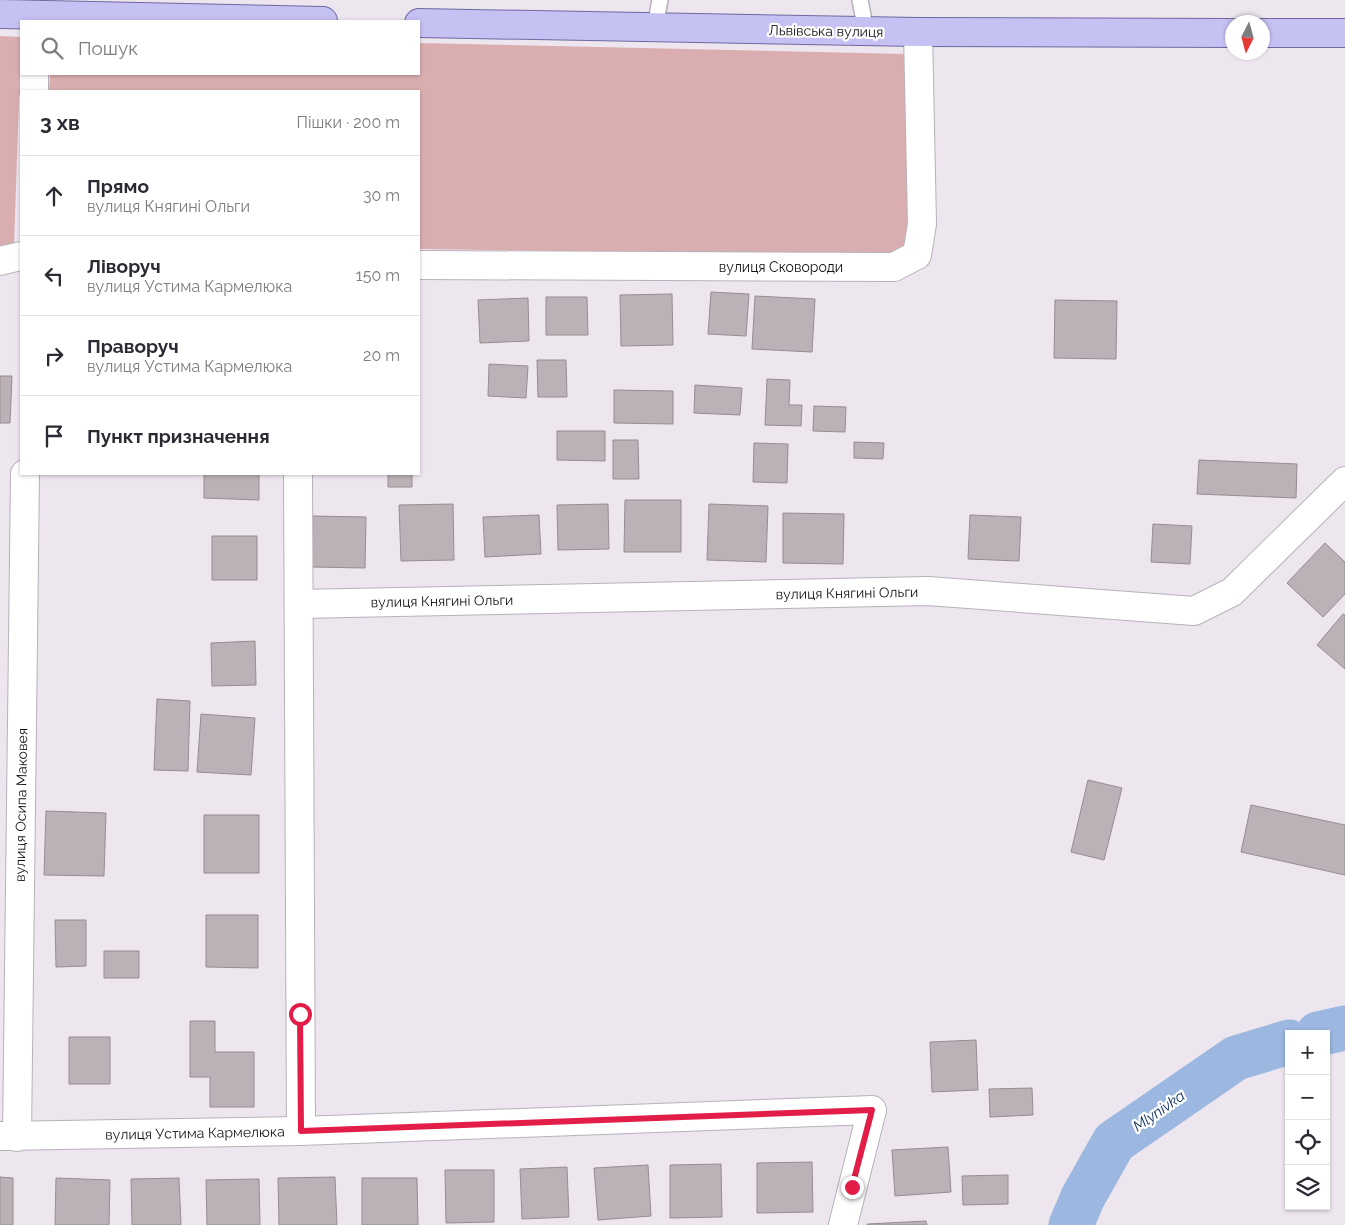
<!DOCTYPE html>
<html lang="uk">
<meta charset="utf-8">
<style>
body{margin:0;font-family:Raleway,sans-serif;background:#f7f7f7;color:#2b2b33}
.controls{position:absolute;right:15px;bottom:15px;display:grid;overflow:hidden;border-radius:0px;box-shadow:0 1px 4px #0004}
.controls button{width:45px;height:45px;display:grid;place-items:center;padding:0;border:0;border-bottom:1px solid #e1e1e2;background:#fff;color:#2b2b33;font:25px sans-serif}
.compass{position:absolute;left:1225px;top:15px;width:45px;height:45px;border-radius:50%;background:#fff;box-shadow:0 1px 4px #0004;rotate:186deg}
.stop{position:absolute;width:15px;height:15px;margin:-11px;border:4px solid #e11d48;border-radius:50%;background:#fff}
.stop.end{background:#e11d48;border-color:#fff;box-shadow:0 1px 5px #0008}
.list{margin:0;padding:0;list-style:none}
h2{display:flex;justify-content:space-between;align-items:center;height:65px;margin:0;padding:0 20px;font-size:21px}
h2 small{font-size:16px;font-weight:400;color:#7c7c81}
.list li{display:grid;grid-template-columns:32px 1fr auto;gap:15px;align-items:center;box-sizing:border-box;height:80px;padding:0 20px;border-top:1px solid #e1e1e2}
.list b{display:block;font-size:19px;white-space:nowrap}
.list p{margin:0;font-size:16px;white-space:nowrap;color:#7c7c81}
.list em{font-size:16px;font-style:normal;color:#7c7c81}
.icon{flex:none;width:28px;height:28px;fill:none;stroke:currentColor;stroke-width:2;stroke-linecap:round;stroke-linejoin:round}
.map{position:relative;flex:none;width:1345px;height:1225px;overflow:hidden}
.search{position:absolute;background:#fff;box-shadow:0 1px 4px #0004;left:20px;top:20px;width:400px;height:55px;display:flex;align-items:center;gap:12px;box-sizing:border-box;padding:0 18px;border-radius:0px;color:#7c7c81;font-size:19px}
.panel{position:absolute;background:#fff;box-shadow:0 1px 4px #0004;left:20px;top:90px;width:400px;height:385px;border-radius:0px}
.map>svg:first-child{display:block}
.green{fill:#daaeb0}
.lines{fill:none;stroke-linecap:round;stroke-linejoin:round}
.river{stroke:#9cb8e1;stroke-width:45}
.building{fill:#bcb1b6;stroke:#978c91}
.service-casing{stroke:#b8b1bb;stroke-width:18}
.minor-casing{stroke:#b8b1bb;stroke-width:30}
.primary-casing{stroke:#6e69a0;stroke-width:30}
.service{stroke:#fff;stroke-width:15}
.minor{stroke:#fff;stroke-width:28}
.primary{stroke:#c5c1f3;stroke-width:28}
.route{stroke:#e11d48;stroke-width:6}
.labels{text-anchor:middle;stroke-width:4.5;stroke-linejoin:round;paint-order:stroke}
.street-label{font-size:14px;fill:#141215;stroke:#fff}
.water-label{font-size:15px;font-style:italic;fill:#0b3162;stroke:#fff}
</style>
<div class="map">
<svg width="1345" height="1225" viewBox="0 0 1345 1225">
<rect width="100%" height="100%" fill="#ede6ef"/>
<!-- green -->
<path class="green" d="M0,36l21,1 -7,209h-14z
M419,43l487,11 2,191 -18,11 -471,-7v-158h-370l1,-17h369z"/>
<g class="lines">
<!-- river -->
<path class="river" d="M1318,1034l27,-6
M1071,1225l12,-28 31,-55 122,-84 53,-16"/>
</g>
<!-- building -->
<path class="building" d="M711,292l38,2 -3,42 -38,-2z
M672,294l1,51 -52,1 -1,-51z
M755,296l60,3 -3,53 -60,-3z
M546,297h41l1,38h-42z
M528,298l1,43 -49,2 -2,-43z
M1055,300l62,1 -1,58 -62,-1z
M537,360h29l1,37h-29z
M489,364l39,2 -2,32 -38,-2z
M0,376h12l-2,47h-10z
M767,379l23,1 -1,25h13l-1,21 -36,-1z
M695,385l47,3 -2,27 -46,-2z
M614,390l59,1v33l-59,-1z
M814,406l32,1 -1,25 -32,-1z
M557,431h48v30l-48,-1z
M613,440h25l1,39h-26z
M854,442l30,1 -1,16 -29,-1z
M754,443l34,1 -1,39 -34,-1z
M1199,460l98,4 -1,34 -99,-4z
M204,474h55v26l-55,-2z
M388,474h24v13h-24z
M625,500h56v52h-57z
M453,504l1,56 -53,1 -2,-56z
M608,504l1,45 -51,1 -1,-45z
M709,504l59,2 -2,56 -59,-2z
M783,513l61,1 -1,50 -60,-1z
M539,515l2,39 -56,3 -2,-40z
M970,515l51,2 -2,44 -51,-2z
M313,516l53,1 -1,51 -53,-1z
M1153,524l39,2 -2,38 -39,-2z
M212,536h45v44h-45z
M1325,543l20,19v32l-22,23 -36,-34z
M1343,614l2,1v54l-28,-24z
M255,641l1,44 -44,1 -1,-43z
M157,699l33,2 -2,70 -34,-1z
M201,714l54,4 -4,57 -54,-3z
M1088,780l34,8 -18,72 -33,-8z
M1251,805l94,20v50l-104,-23z
M46,811l60,2 -2,63 -60,-1z
M204,815h55v58h-55z
M206,915h52v53l-52,-1z
M55,920h31v46l-30,1z
M104,951h35v27h-35z
M190,1021h25v31h39v55h-44v-30h-20z
M69,1037h41v47h-41z
M976,1040l2,50 -46,2 -2,-50z
M1032,1088l1,27 -43,2 -1,-28z
M948,1147l3,45 -56,4 -3,-46z
M812,1162l1,50 -56,1v-50z
M721,1164l1,53 -52,1v-53z
M648,1165l3,51 -53,4 -4,-52z
M567,1167l2,50 -47,2 -2,-50z
M445,1170h49v52l-48,1z
M1008,1175v29l-45,1 -1,-29z
M0,1177l13,1v47h-13z
M335,1177l2,48h-58l-1,-47z
M56,1178l54,2 -1,45h-54z
M179,1178l2,47h-49l-1,-46z
M362,1178h55l1,47h-56z
M259,1179l1,46h-53l-1,-45z
M926,1221l1,4h-60v-1z"/>
<g class="lines">
<!-- service casing -->
<g class="service-casing">
<path id="service" d="M860,0l6,31
M655,27l5,-27"/>
</g>
<!-- minor casing -->
<g class="minor-casing">
<path id="minor" d="M34,91v-17
M0,261l21,-5
M419,265l475,2 23,-12 5,-31 -4,-192
M298,474l3,657
M299,604l629,-13 266,20 38,-19 113,-111
M0,1136l301,-5 571,-21 -29,115
M17,1137l8,-663"/>
</g>
<!-- primary casing -->
<g class="primary-casing">
<path id="primary" d="M0,14l323,7
M419,23l499,9 314,1
M1262,33h83"/>
</g>
<!-- service -->
<use href="#service" class="service"/>
<!-- minor -->
<use href="#minor" class="minor"/>
<!-- primary -->
<use href="#primary" class="primary"/>
</g>
<g class="lines">
<!-- route -->
<path class="route" d="M300,1014l1,117 571,-21 -20,77"/>
</g>
<g class="labels">
<!-- street labels -->
<g class="street-label">
<text transform="translate(826 31) rotate(1)" y="5">Львівська вулиця</text>
<text x="781" y="272">вулиця Сковороди</text>
<text transform="translate(847 593) rotate(-1)" y="5">вулиця Княгині Ольги</text>
<text transform="translate(442 601) rotate(-1)" y="5">вулиця Княгині Ольги</text>
<text transform="translate(21 805) rotate(-89)" y="5">вулиця Осипа Маковея</text>
<text transform="translate(195 1133) rotate(-1)" y="5">вулиця Устима Кармелюка</text>
</g>
<!-- water labels -->
<g class="water-label">
<text transform="translate(1159 1111) rotate(-35)" y="5">Mlynivka</text>
</g>
</g>
</svg>
<div class="controls">
<button>+</button>
<button>−</button>
<button><svg class="icon" aria-label="locate" viewBox="0 0 24 24"><circle cx="12" cy="12" r="6"/><path d="M12 2v4M12 18v4M2 12h4M18 12h4"/></svg></button>
<button><svg class="icon" aria-label="layers" viewBox="0 0 24 24"><path d="M12 4l9 5-9 5-9-5zM3 14l9 5 9-5"/></svg></button>
</div>
<svg class="compass" viewBox="-18 -18 36 36"><path d="M0-13l5 13h-10z" fill="#e53935"/><path d="M0 13l5-13h-10z" fill="#7c7c81"/></svg>
<div class="stop" style="left:300px;top:1014px"></div>
<div class="stop end" style="left:852px;top:1187px"></div>
<div class="search"><svg class="icon" aria-label="search" viewBox="0 0 24 24"><circle cx="10" cy="10" r="6"/><path d="M15 15l6 6"/></svg>Пошук</div>
<section class="panel">
<h2>3 хв<small>Пішки · 200 m</small></h2>
<ul class="list">
<li><svg class="icon" aria-label="ahead" viewBox="0 0 24 24"><path d="M12 20V5M6 11l6-6 6 6"/></svg><div><b>Прямо</b><p>вулиця Княгині Ольги</p></div><em>30 m</em></li>
<li><svg class="icon" aria-label="left" viewBox="0 0 24 24"><path d="M17 20v-9H6M10 6l-5 5 5 5"/></svg><div><b>Ліворуч</b><p>вулиця Устима Кармелюка</p></div><em>150 m</em></li>
<li><svg class="icon" aria-label="right" viewBox="0 0 24 24"><path d="M7 20v-9h11M14 6l5 5-5 5"/></svg><div><b>Праворуч</b><p>вулиця Устима Кармелюка</p></div><em>20 m</em></li>
<li><svg class="icon" aria-label="arrive" viewBox="0 0 24 24"><path d="M6 21V4h12l-3 4 3 4H6"/></svg><div><b>Пункт призначення</b></div></li>
</ul>
</section>
</div>
